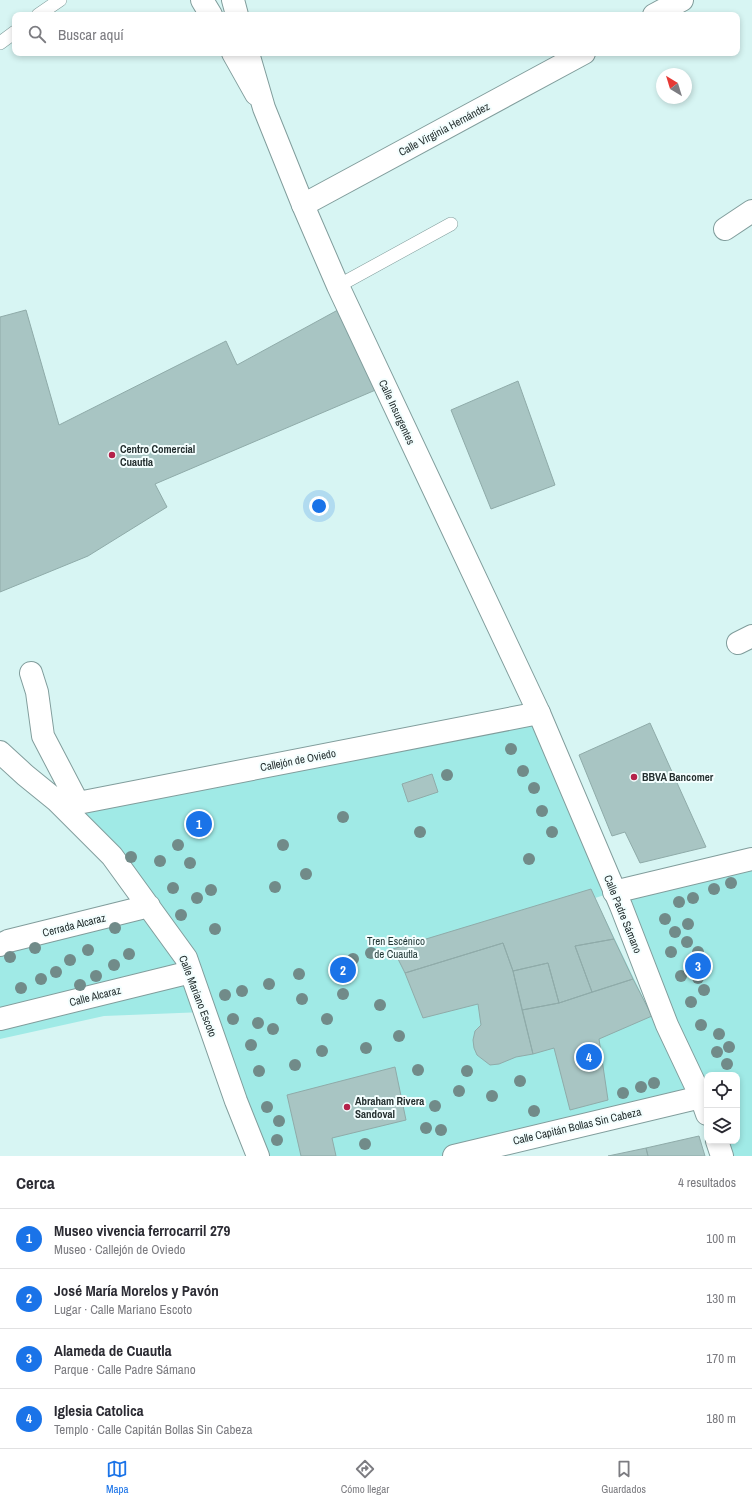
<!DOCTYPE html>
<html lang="es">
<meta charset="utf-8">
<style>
body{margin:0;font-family:"Archivo Narrow",sans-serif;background:#f2f2f3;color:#2b2b33}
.controls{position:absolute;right:12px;bottom:12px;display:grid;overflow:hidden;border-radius:8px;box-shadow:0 2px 6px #0003}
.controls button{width:36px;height:36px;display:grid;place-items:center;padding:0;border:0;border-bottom:1px solid #e1e1e2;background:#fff;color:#2b2b33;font:20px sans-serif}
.compass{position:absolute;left:656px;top:68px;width:36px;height:36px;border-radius:50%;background:#fff;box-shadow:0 2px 6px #0003;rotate:322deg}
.you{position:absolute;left:319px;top:506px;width:14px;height:14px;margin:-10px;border:3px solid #fff;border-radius:50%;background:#1a73e8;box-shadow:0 0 0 6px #1a73e833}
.badge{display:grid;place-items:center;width:26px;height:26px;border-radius:50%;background:#1a73e8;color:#fff;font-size:13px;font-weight:700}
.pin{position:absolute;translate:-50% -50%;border:2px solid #fff;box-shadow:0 1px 4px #0006}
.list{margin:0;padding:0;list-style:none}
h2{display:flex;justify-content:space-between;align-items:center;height:52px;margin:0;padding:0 16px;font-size:17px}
h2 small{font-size:13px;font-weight:400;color:#7c7c81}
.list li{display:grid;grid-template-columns:26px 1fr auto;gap:12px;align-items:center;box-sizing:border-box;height:60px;padding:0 16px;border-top:1px solid #e1e1e2}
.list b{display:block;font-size:15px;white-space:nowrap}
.list p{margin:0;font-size:13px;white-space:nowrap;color:#7c7c81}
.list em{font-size:13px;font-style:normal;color:#7c7c81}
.icon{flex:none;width:22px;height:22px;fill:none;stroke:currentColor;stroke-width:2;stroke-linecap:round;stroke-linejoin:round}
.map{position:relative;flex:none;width:752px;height:1156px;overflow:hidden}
.search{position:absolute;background:#fff;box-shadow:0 2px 6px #0003;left:12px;right:12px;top:12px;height:44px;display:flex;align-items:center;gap:10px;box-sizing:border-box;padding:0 14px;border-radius:8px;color:#7c7c81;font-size:15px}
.sheet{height:292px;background:#fff}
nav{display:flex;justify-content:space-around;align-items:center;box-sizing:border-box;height:56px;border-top:1px solid #e1e1e2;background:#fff;font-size:11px;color:#7c7c81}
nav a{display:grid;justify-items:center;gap:2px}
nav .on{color:#1a73e8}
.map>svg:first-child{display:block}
.green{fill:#a0eae6;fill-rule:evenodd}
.building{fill:#a8c5c3;stroke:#8faba9}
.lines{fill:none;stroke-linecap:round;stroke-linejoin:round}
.service-casing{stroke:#819d9c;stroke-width:14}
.minor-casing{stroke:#819d9c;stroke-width:24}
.tertiary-casing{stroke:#819d9c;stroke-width:24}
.service{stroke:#fff;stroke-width:13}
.minor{stroke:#fff;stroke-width:22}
.tertiary{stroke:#fff;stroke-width:22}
.tree{fill:#718b89}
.poi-dot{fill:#b4224a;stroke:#f3fefe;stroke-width:1.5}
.labels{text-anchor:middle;stroke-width:4;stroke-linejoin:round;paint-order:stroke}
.street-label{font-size:11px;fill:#242f2f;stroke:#f3fefe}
.poi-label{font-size:11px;font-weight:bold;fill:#242f2f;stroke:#f3fefe;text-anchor:start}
.park-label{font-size:11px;fill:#1e3432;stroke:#f3fefe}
</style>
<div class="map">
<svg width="752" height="1156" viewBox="0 0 752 1156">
<rect width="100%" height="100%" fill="#d7f5f3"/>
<!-- green -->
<path class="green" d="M539,713l72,173 141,-27v297h-30l-5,-15h20v-66h-30v39l-6,-17 -247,59h-196l-54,-144 -100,4 -104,23v-95l148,-38 -91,-105zM614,892l38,124 -57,-118z"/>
<!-- building -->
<path class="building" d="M347,305l38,81 -230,98 12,23 -79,49 -88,36v-275l26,-7 33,115 167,-84 11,24z
M518,381l37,104 -64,24 -40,-99z
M650,723l56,124 -66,16 -15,-31 -13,4 -33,-81z
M432,774l6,18 -30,10 -6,-18z
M591,889l23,50 -39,7 17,46 -33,11 -11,-40 -35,8 -10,-28 -98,30 -12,-24z
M614,939l19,40 -41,13 -17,-46z
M503,943l10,28 20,83 -17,3 -17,7 -9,1 -13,-10 -3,-7 -1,-8 2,-9 6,-6 -3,-21 -55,14 -18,-45z
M548,963l11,40 -37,7 -9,-39z
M633,979l19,37 -53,23 9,61 -38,10 -16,-62 -21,6 -11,-44 37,-7z
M395,1067l11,53 -74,18 4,18h-35l-14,-61z
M699,1136l6,20h-57l-2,-8z
M646,1148l2,8h-40z"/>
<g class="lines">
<!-- service casing -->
<g class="service-casing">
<path id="service" d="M38,15l22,-15
M0,43l15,-11
M338,286l113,-62"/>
</g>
<!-- minor casing -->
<g class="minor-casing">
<path id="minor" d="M202,0l9,15
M654,15l28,-15
M233,53l23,41
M303,205l281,-152
M725,229l27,-18
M738,643l14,-7
M31,673l6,19 6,44 35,67
M0,752l25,23 32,26 55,55 74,102 50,143 22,55
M57,801l21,2 461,-90
M614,892l138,-33
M0,945l8,-4 141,-35
M0,1019l191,-47
M701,1097l6,17
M717,1141l5,15"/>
</g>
<!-- tertiary casing -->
<g class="tertiary-casing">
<path id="tertiary" d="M233,0l4,15
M248,53l16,55 39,97 35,81 201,427 82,193 46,119 34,72 -247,59"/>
</g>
<!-- service -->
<use href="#service" class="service"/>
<!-- minor -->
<use href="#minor" class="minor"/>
<!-- tertiary -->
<use href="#tertiary" class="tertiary"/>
</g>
<!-- trees -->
<g class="tree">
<circle cx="511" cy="749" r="6"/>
<circle cx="523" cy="771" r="6"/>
<circle cx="447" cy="775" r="6"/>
<circle cx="534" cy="788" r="6"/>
<circle cx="542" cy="811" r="6"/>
<circle cx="343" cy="817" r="6"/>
<circle cx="420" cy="832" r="6"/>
<circle cx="552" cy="832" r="6"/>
<circle cx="178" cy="845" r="6"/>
<circle cx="283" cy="845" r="6"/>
<circle cx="131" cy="857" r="6"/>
<circle cx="529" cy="859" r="6"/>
<circle cx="160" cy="861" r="6"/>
<circle cx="190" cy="863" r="6"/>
<circle cx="306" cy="874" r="6"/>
<circle cx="731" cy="883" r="6"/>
<circle cx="275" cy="887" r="6"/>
<circle cx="173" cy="888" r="6"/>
<circle cx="714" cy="889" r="6"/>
<circle cx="211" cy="890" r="6"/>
<circle cx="197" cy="898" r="6"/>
<circle cx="693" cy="898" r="6"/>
<circle cx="679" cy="902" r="6"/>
<circle cx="181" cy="915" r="6"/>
<circle cx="665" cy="919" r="6"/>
<circle cx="688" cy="924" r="6"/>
<circle cx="115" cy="928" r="6"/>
<circle cx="215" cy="929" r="6"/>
<circle cx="675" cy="932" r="6"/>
<circle cx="687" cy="942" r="6"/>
<circle cx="35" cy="948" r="6"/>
<circle cx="88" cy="950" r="6"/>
<circle cx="671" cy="952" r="6"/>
<circle cx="698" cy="952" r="6"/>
<circle cx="371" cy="953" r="6"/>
<circle cx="129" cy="954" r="6"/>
<circle cx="10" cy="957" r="6"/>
<circle cx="353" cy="959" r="6"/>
<circle cx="70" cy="960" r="6"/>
<circle cx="114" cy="965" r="6"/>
<circle cx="56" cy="972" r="6"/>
<circle cx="299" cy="974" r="6"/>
<circle cx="96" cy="976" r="6"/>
<circle cx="681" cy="976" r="6"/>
<circle cx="698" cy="978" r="6"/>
<circle cx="41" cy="979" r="6"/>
<circle cx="269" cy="984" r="6"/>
<circle cx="80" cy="985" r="6"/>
<circle cx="21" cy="988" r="6"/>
<circle cx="704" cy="990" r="6"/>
<circle cx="242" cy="991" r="6"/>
<circle cx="343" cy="994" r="6"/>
<circle cx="225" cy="995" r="6"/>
<circle cx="302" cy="999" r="6"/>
<circle cx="691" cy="1002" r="6"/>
<circle cx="380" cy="1005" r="6"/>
<circle cx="233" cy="1019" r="6"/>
<circle cx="327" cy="1019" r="6"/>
<circle cx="258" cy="1023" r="6"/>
<circle cx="701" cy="1025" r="6"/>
<circle cx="273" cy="1029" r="6"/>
<circle cx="719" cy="1034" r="6"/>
<circle cx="399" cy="1036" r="6"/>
<circle cx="251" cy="1045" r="6"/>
<circle cx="729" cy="1047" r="6"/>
<circle cx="366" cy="1048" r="6"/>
<circle cx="322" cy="1051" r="6"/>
<circle cx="717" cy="1052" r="6"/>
<circle cx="727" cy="1064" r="6"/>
<circle cx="295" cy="1065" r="6"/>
<circle cx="418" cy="1070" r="6"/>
<circle cx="259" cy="1071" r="6"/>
<circle cx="467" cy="1071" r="6"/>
<circle cx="520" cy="1081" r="6"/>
<circle cx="654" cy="1083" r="6"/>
<circle cx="641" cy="1087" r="6"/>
<circle cx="459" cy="1091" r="6"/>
<circle cx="623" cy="1093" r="6"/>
<circle cx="492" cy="1096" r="6"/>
<circle cx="435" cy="1106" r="6"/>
<circle cx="267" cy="1107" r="6"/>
<circle cx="534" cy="1111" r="6"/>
<circle cx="279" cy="1121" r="6"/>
<circle cx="426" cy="1128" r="6"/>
<circle cx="441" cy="1130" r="6"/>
<circle cx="277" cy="1140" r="6"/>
<circle cx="365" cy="1144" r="6"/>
</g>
<!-- markers -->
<g class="poi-dot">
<circle cx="112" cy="455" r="4"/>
<circle cx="634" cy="777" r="4"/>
<circle cx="347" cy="1107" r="4"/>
</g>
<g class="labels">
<!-- street labels -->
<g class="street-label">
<text transform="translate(444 129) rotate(-28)" y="4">Calle Virginia Hernández</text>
<text transform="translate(397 412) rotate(65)" y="4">Calle Insurgentes</text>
<text transform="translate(298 760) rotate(-11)" y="4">Callejón de Oviedo</text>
<text transform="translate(623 914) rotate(68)" y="4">Calle Padre Sámano</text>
<text transform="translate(74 925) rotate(-14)" y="4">Cerrada Alcaraz</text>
<text transform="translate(95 996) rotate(-14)" y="4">Calle Alcaraz</text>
<text transform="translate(198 996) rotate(69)" y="4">Calle Mariano Escoto</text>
<text transform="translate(577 1126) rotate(-13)" y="4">Calle Capitán Bollas Sin Cabeza</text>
</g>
<!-- poi labels -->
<g class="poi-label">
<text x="120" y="453">Centro Comercial<tspan x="120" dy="13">Cuautla</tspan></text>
<text x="642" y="781">BBVA Bancomer</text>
<text x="355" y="1105">Abraham Rivera<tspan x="355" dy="13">Sandoval</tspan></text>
</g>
<!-- park labels -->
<g class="park-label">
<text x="396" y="945">Tren Escénico<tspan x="396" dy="13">de Cuautla</tspan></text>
</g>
</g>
</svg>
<div class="controls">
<button><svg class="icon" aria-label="locate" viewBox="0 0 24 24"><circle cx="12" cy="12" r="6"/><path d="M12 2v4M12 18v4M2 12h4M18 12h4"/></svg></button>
<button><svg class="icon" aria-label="layers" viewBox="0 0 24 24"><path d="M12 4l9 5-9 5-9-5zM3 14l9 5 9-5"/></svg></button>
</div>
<svg class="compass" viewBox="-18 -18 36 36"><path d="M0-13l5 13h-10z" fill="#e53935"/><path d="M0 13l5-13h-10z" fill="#7c7c81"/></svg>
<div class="you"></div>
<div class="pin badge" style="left:199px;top:824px">1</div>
<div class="pin badge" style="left:343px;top:970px">2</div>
<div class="pin badge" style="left:698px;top:966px">3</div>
<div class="pin badge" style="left:589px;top:1057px">4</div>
<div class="search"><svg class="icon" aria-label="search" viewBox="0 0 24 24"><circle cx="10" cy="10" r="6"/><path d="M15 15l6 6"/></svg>Buscar aquí</div>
</div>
<section class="sheet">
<h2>Cerca<small>4 resultados</small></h2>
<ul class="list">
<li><span class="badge">1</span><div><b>Museo vivencia ferrocarril 279</b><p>Museo · Callejón de Oviedo</p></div><em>100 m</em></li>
<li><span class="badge">2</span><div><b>José María Morelos y Pavón</b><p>Lugar · Calle Mariano Escoto</p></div><em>130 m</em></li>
<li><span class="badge">3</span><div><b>Alameda de Cuautla</b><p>Parque · Calle Padre Sámano</p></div><em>170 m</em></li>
<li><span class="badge">4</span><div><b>Iglesia Catolica</b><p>Templo · Calle Capitán Bollas Sin Cabeza</p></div><em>180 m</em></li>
</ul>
</section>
<nav>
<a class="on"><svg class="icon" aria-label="map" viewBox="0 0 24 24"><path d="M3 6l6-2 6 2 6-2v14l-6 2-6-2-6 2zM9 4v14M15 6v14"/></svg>Mapa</a>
<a><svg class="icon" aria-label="directions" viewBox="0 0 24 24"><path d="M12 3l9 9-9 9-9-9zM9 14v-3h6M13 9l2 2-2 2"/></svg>Cómo llegar</a>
<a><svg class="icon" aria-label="saved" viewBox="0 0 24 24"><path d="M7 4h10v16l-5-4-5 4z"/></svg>Guardados</a>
</nav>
